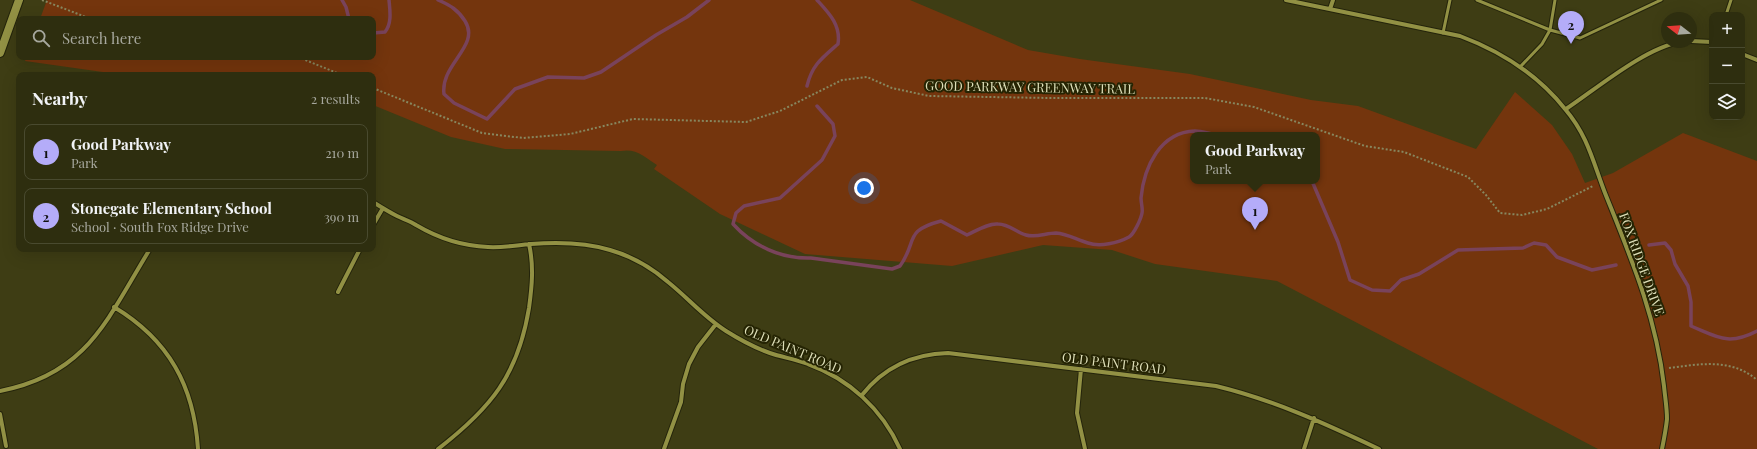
<!DOCTYPE html>
<meta charset="utf-8">
<style>
body{margin:0;font-family:"Playfair Display",serif;background:#3a3a1d;color:#f1f3f6}
.controls{position:absolute;right:12px;top:12px;display:grid;overflow:hidden;border-radius:8px;box-shadow:0 4px 16px #0002}
.controls button{width:36px;height:36px;display:grid;place-items:center;padding:0;border:0;border-bottom:1px solid #494a2f;background:#2e2e0f;color:#f1f3f6;font:20px sans-serif}
.compass{position:absolute;left:1661px;top:12px;width:36px;height:36px;border-radius:50%;background:#2e2e0f;box-shadow:0 4px 16px #0002;rotate:287deg}
.you{position:absolute;left:864px;top:188px;width:14px;height:14px;margin:-10px;border:3px solid #fff;border-radius:50%;background:#1a73e8;box-shadow:0 0 0 6px #1a73e833}
.badge{display:grid;place-items:center;width:26px;height:26px;border-radius:50%;background:#b4acf9;color:#111;font-size:13px;font-weight:700}
.pin{position:absolute;translate:-50% -33px;filter:drop-shadow(0 1px 2px #0008)}
.pin::after{content:'';position:absolute;top:21px;width:14px;height:12px;background:inherit;clip-path:polygon(0 0,100% 0,50% 100%)}
.popup{position:absolute;left:1190px;top:132px;width:130px;height:52px;box-sizing:border-box;display:grid;place-content:center;border-radius:8px;background:#2e2e0f;filter:drop-shadow(0 1px 3px #0005);font-size:13px;white-space:nowrap;color:#a7a89e}
.popup b{font-size:15px;color:#f1f3f6}
.popup::after{content:'';position:absolute;left:50%;top:100%;margin-left:-8px;border:8px solid transparent;border-top-color:#2e2e0f}
.list{margin:0;padding:0;list-style:none}
h2{display:flex;justify-content:space-between;align-items:center;height:52px;margin:0;padding:0 16px;font-size:17px}
h2 small{font-size:13px;font-weight:400;color:#a7a89e}
.list li{display:grid;grid-template-columns:26px 1fr auto;gap:12px;align-items:center;box-sizing:border-box;height:56px;margin:0 8px 8px;padding:0 8px;border:1px solid #494a2f;border-radius:8px}
.list b{display:block;font-size:15px;white-space:nowrap}
.list p{margin:0;font-size:13px;white-space:nowrap;color:#a7a89e}
.list em{font-size:13px;font-style:normal;color:#a7a89e}
.icon{flex:none;width:22px;height:22px;fill:none;stroke:currentColor;stroke-width:2;stroke-linecap:round;stroke-linejoin:round}
.map{position:relative;flex:none;width:1757px;height:449px;overflow:hidden}
.search{position:absolute;background:#2e2e0f;box-shadow:0 4px 16px #0002;left:16px;top:16px;width:360px;height:44px;display:flex;align-items:center;gap:10px;box-sizing:border-box;padding:0 14px;border-radius:8px;color:#a7a89e;font-size:15px}
.panel{position:absolute;background:#2e2e0f;box-shadow:0 4px 16px #0002;left:16px;top:72px;width:360px;height:180px;border-radius:8px}
.map>svg:first-child{display:block}
.green{fill:#74350d;fill-rule:evenodd}
.lines{fill:none;stroke-linecap:round;stroke-linejoin:round}
.stream{stroke:#79435b;stroke-width:3.5}
.lane-casing{stroke:#24240b;stroke-width:5}
.street-casing{stroke:#24240b;stroke-width:6}
.secondary-casing{stroke:#24240b;stroke-width:10}
.path{stroke:#87875f;stroke-width:2;stroke-dasharray:2 2;stroke-linecap:butt}
.lane{stroke:#929144;stroke-width:3}
.street{stroke:#929144;stroke-width:4}
.secondary{stroke:#929144;stroke-width:8}
.labels{text-anchor:middle;stroke-width:4;stroke-linejoin:round;paint-order:stroke}
.street-label{font-size:13px;fill:#dedfb9;stroke:#252403}
</style>
<div class="map">
<svg width="1757" height="449" viewBox="0 0 1757 449">
<rect width="100%" height="100%" fill="#3e3d14"/>
<!-- green -->
<path class="green" d="M47,0h863l118,50 52,9 110,15 121,26 47,6 118,43 39,-57 37,33 20,29 13,29 28,-10 70,-40 74,28v288h-159l-321,-168 -122,-17 -43,-14 -69,-5 -91,21 -147,-12 -85,-40 -66,-45 3,-4c-12,-8 -21,-17 -36,-14l-116,-2 -54,-12 -78,-32v-30h-249l-99,-14 2,-4h346v-38h-333zM1193,135h124v46h-124z"/>
<g class="lines">
<!-- stream -->
<path class="stream" d="M342,0l4,7 3,12
M438,0c12,5 20,10 27,21 16,25 -25,43 -21,73l10,9 33,16 28,-30 33,-12 36,1 17,-6 55,-37 31,-18 22,-17
M373,33l12,-1c7,-9 5,-21 4,-32
M807,86c5,-21 15,-28 31,-42 3,-19 -9,-31 -21,-44
M817,106l16,18 2,12 -13,24 -42,38 -36,8 -8,7 -3,11c20,22 48,35 78,34l81,11 8,-3c18,-25 3,-35 41,-45l26,14c9,-4 21,-12 31,-11 11,0 18,8 28,11 10,3 20,-2 30,-2 12,1 21,7 32,10 12,4 30,0 41,-6 5,-3 12,-18 13,-24 1,-4 -1,-10 -1,-15 3,-31 19,-66 54,-67 7,0 16,3 24,4
M1312,181l26,61 12,38 22,10 18,1 11,-11 18,-6 39,-24 65,-2 11,-5 12,2 11,12 35,13 24,-5
M1649,245l16,-2 6,7 4,14 13,22 3,16v24c27,11 37,20 66,5"/>
<!-- lane casing -->
<g class="lane-casing">
<path id="lane" d="M1477,0l73,30 30,8 81,-38
M1726,15l5,-15
M1443,33l7,-33
M1520,67l22,-23 8,-14 5,-30"/>
</g>
<!-- street casing -->
<g class="street-casing">
<path id="street" d="M1286,0l174,36c40,15 78,39 105,73 23,27 28,53 40,84 26,65 51,123 59,193 1,11 3,22 3,33 -1,10 -3,20 -5,30
M1330,9l3,-9
M1691,41l21,1
M1742,54l15,6
M1566,109c30,-20 80,-62 115,-67
M373,202c8,5 16,10 24,14 6,3 13,5 19,9 22,13 46,21 72,22 15,1 29,-2 43,-3 26,-2 53,-2 79,6 21,6 42,18 58,32 20,16 36,35 58,49 16,10 33,19 50,24 11,3 22,5 32,9 41,15 74,45 92,85
M373,225l10,-17
M338,292l22,-43
M114,307c55,33 80,79 84,142
M1081,369l-4,44 8,36
M0,391c88,-17 107,-72 150,-142
M862,395c22,-28 51,-41 86,-42l268,33c58,14 110,38 163,63
M0,414l6,32
M438,449c53,-41 80,-74 91,-141 3,-22 5,-42 0,-64
M664,449l17,-47 2,-18 6,-20 9,-17 18,-23
M1304,449l10,-31"/>
</g>
<!-- secondary casing -->
<g class="secondary-casing">
<path id="secondary" d="M0,53l19,-53"/>
</g>
<!-- path -->
<path class="path" d="M42,0l49,19
M298,57l44,18
M373,88l109,45 41,5 47,-4 63,-15 113,3 34,-11 62,-31 25,-3 25,11 37,8 121,2h155l49,9 111,39 39,6 64,25 18,18 14,18 22,2 25,-6 46,-23
M1669,368c30,-4 63,-10 88,12"/>
<!-- lane -->
<use href="#lane" class="lane"/>
<!-- street -->
<use href="#street" class="street"/>
<!-- secondary -->
<use href="#secondary" class="secondary"/>
</g>
<g class="labels">
<!-- street labels -->
<g class="street-label">
<text transform="translate(1030 87) rotate(1)" y="5">GOOD PARKWAY GREENWAY TRAIL</text>
<text transform="translate(1642 264) rotate(70)" y="5">FOX RIDGE DRIVE</text>
<text transform="translate(793 349) rotate(23)" y="5">OLD PAINT ROAD</text>
<text transform="translate(1114 363) rotate(7)" y="5">OLD PAINT ROAD</text>
</g>
</g>
</svg>
<div class="controls">
<button>+</button>
<button>−</button>
<button><svg class="icon" aria-label="layers" viewBox="0 0 24 24"><path d="M12 4l9 5-9 5-9-5zM3 14l9 5 9-5"/></svg></button>
</div>
<svg class="compass" viewBox="-18 -18 36 36"><path d="M0-13l5 13h-10z" fill="#e53935"/><path d="M0 13l5-13h-10z" fill="#a7a89e"/></svg>
<div class="you"></div>
<div class="pin badge" style="left:1255px;top:230px">1</div>
<div class="popup"><b>Good Parkway</b>Park</div>
<div class="pin badge" style="left:1571px;top:44px">2</div>
<div class="search"><svg class="icon" aria-label="search" viewBox="0 0 24 24"><circle cx="10" cy="10" r="6"/><path d="M15 15l6 6"/></svg>Search here</div>
<section class="panel">
<h2>Nearby<small>2 results</small></h2>
<ul class="list">
<li><span class="badge">1</span><div><b>Good Parkway</b><p>Park</p></div><em>210 m</em></li>
<li><span class="badge">2</span><div><b>Stonegate Elementary School</b><p>School · South Fox Ridge Drive</p></div><em>390 m</em></li>
</ul>
</section>
</div>
